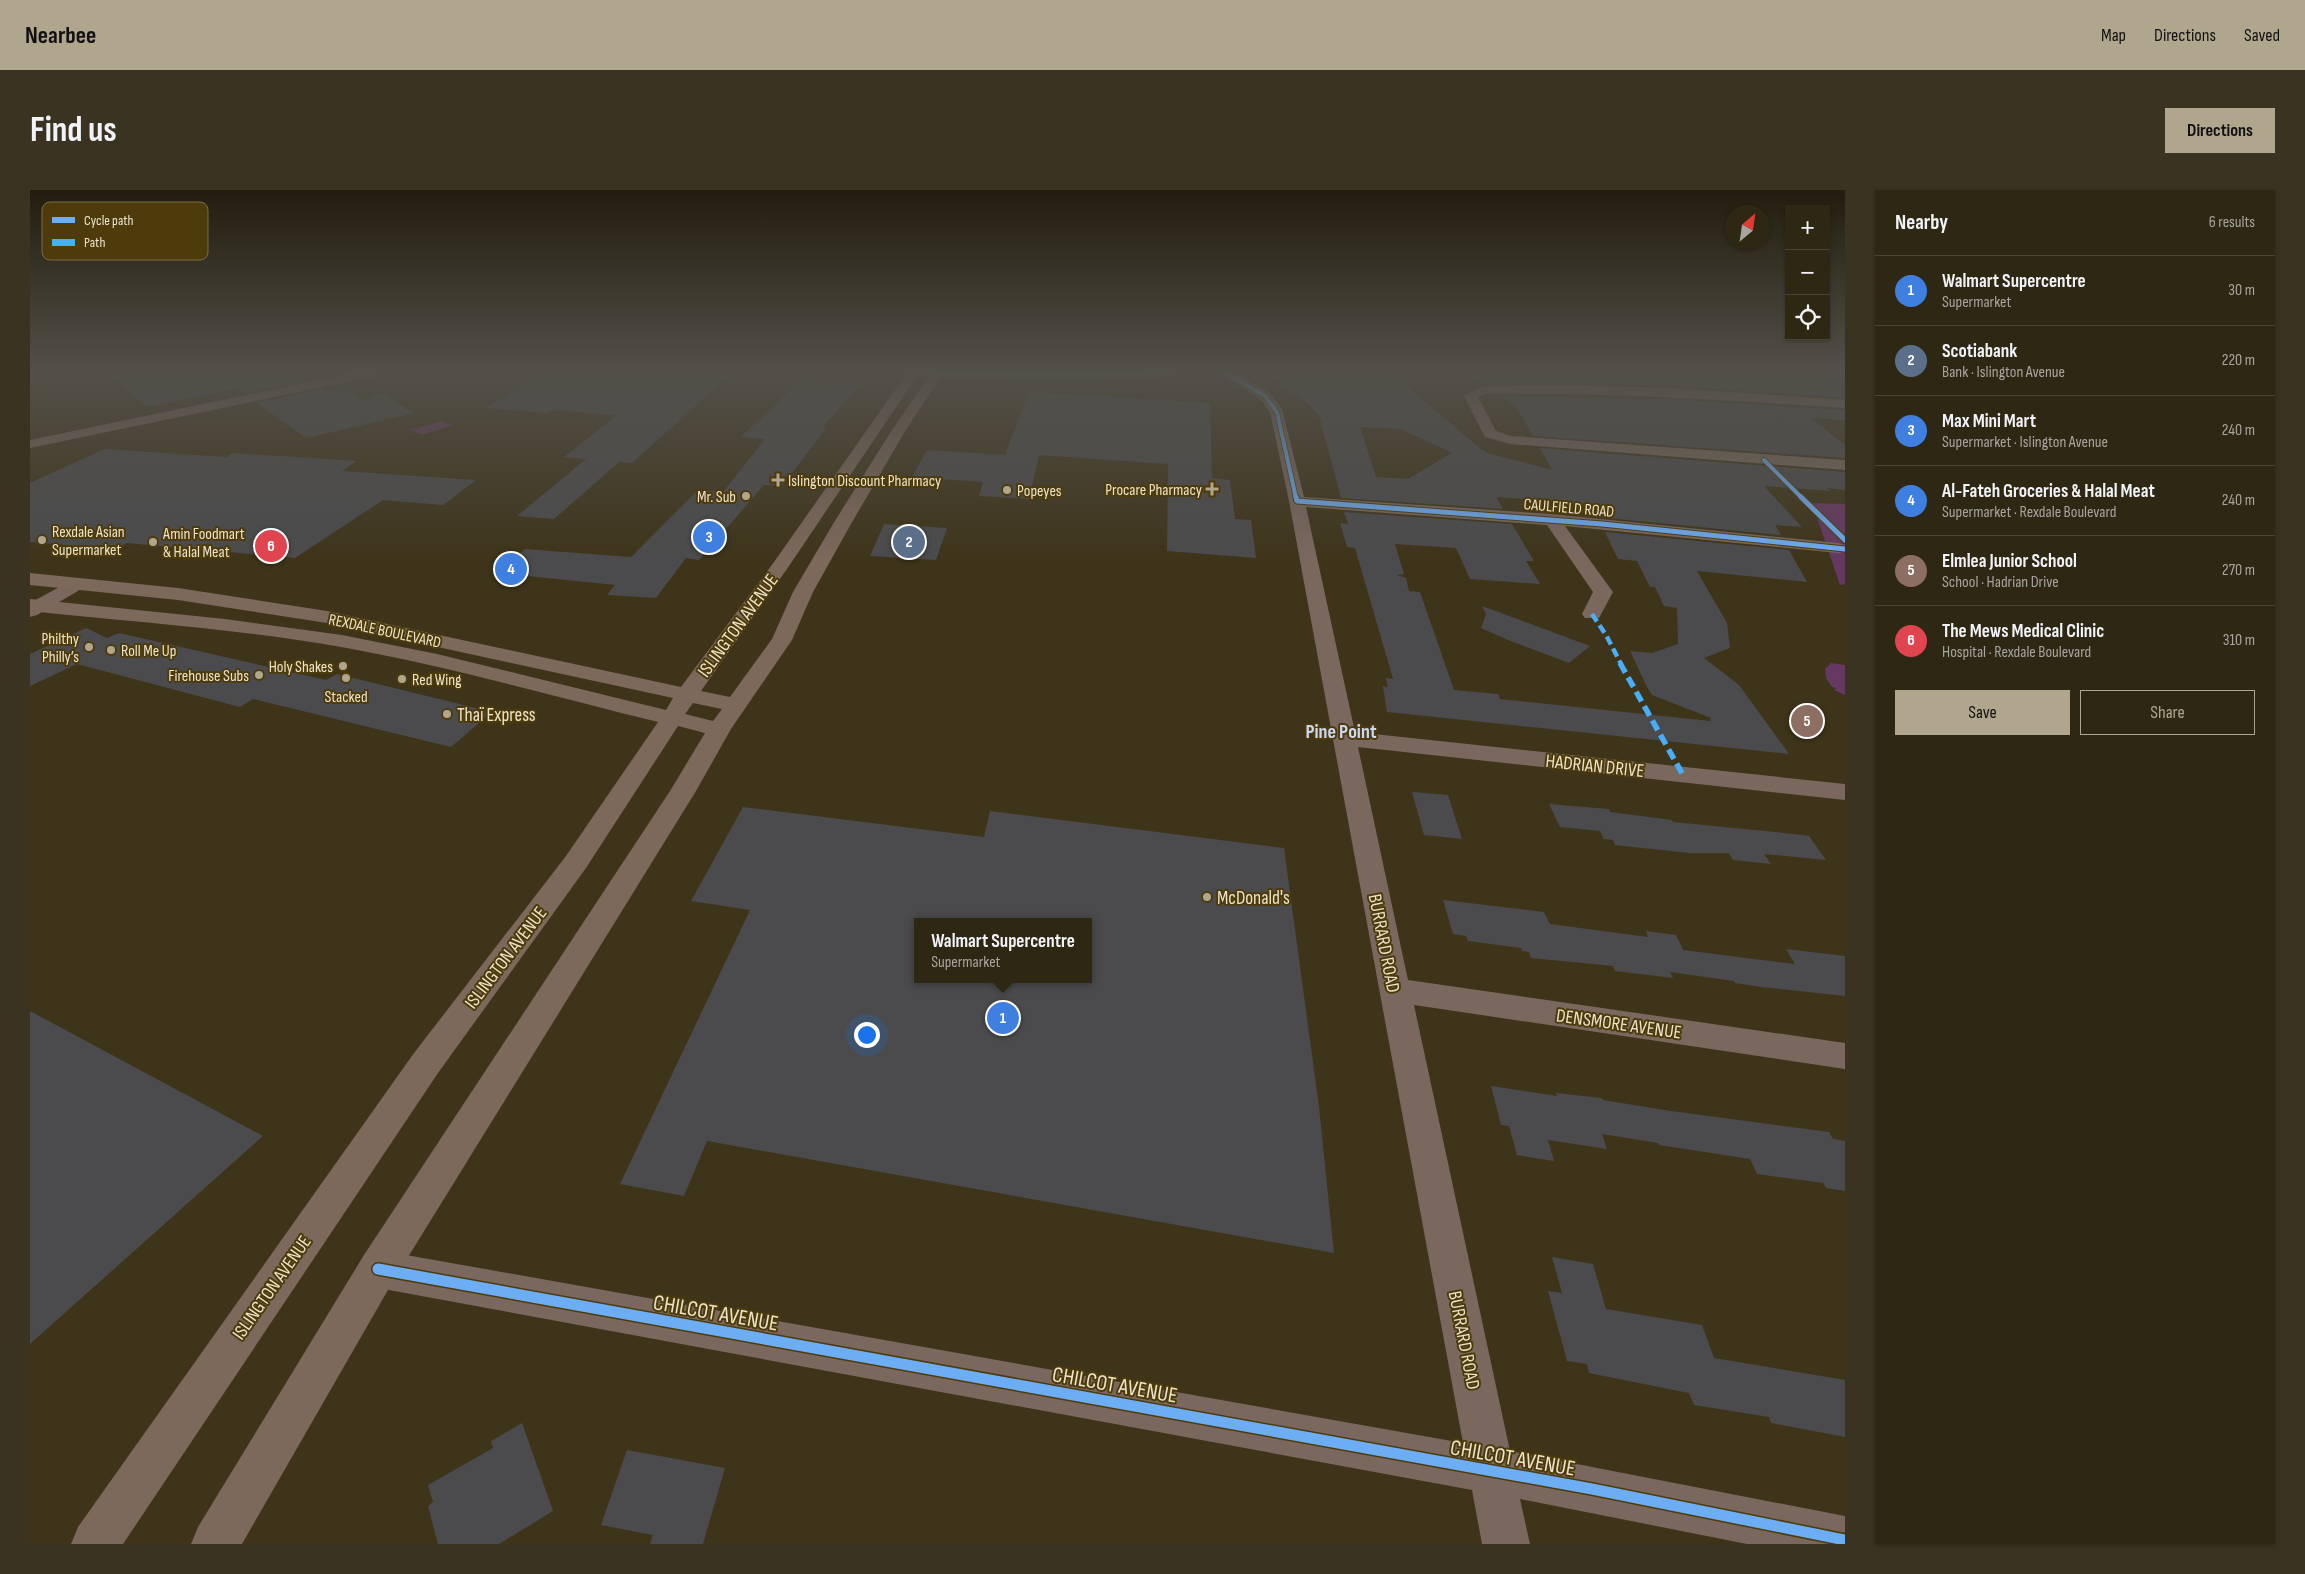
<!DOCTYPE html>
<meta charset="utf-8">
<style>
body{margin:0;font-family:"Sofia Sans Condensed",sans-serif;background:#3a3322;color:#f1f3f6}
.controls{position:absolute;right:15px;top:15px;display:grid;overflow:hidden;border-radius:0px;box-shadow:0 1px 4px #0004}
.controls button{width:45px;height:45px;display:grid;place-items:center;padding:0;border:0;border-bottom:1px solid #494434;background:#2e2714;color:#f1f3f6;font:25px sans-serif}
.compass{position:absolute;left:1695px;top:15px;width:45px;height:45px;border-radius:50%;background:#2e2714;box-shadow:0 1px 4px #0004;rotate:29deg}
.you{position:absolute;left:836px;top:844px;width:18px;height:18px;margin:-12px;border:4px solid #fff;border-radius:50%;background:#1a73e8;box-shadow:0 0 0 8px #1a73e833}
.badge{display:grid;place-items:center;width:32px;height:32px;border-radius:50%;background:#b0a68d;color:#fff;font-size:16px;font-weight:700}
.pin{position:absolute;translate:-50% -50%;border:2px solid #fff;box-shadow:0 1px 5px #0006}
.popup{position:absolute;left:884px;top:728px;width:178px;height:65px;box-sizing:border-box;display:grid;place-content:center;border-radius:0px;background:#2e2714;filter:drop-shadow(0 1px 4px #0005);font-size:16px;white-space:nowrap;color:#a7a5a0}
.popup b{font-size:19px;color:#f1f3f6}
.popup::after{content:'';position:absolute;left:50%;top:100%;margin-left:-10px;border:10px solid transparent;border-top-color:#2e2714}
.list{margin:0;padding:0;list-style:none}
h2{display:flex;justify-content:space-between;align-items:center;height:65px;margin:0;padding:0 20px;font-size:21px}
h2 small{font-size:16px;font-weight:400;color:#a7a5a0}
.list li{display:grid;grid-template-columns:32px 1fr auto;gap:15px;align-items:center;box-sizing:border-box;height:70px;padding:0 20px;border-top:1px solid #494434}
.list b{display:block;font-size:19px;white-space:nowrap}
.list p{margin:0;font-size:16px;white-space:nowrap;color:#a7a5a0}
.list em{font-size:16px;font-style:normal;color:#a7a5a0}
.actions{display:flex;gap:10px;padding:15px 20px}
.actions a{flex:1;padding:11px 0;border:1px solid #b0a68d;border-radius:0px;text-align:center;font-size:18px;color:#b0a68d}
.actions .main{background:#b0a68d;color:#111}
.icon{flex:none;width:28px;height:28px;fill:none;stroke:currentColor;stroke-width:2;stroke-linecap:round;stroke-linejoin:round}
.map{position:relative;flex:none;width:1815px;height:1354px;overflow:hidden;border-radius:0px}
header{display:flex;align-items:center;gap:30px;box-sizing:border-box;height:70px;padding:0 25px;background:#b0a68d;color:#111}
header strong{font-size:24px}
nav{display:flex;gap:28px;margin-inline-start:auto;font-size:18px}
.intro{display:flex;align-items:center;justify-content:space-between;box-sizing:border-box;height:120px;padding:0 30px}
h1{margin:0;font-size:35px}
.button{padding:12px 22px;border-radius:0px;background:#b0a68d;color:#111;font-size:18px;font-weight:700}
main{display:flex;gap:30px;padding:0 30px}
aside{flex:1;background:#2e2714;border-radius:0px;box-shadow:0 1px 4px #0004}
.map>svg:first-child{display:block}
.green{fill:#653961}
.building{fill:#4b4b4d;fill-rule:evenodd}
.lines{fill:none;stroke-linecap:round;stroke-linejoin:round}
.minor{fill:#7a685f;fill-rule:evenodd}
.secondary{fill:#7d685c;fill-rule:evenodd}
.quiet-far2{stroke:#49aef6;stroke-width:3;stroke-dasharray:6 3;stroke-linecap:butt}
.quiet-far1{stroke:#49aef6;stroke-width:4.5;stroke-dasharray:9 4.5;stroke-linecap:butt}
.quiet{stroke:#49aef6;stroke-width:5.5;stroke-dasharray:11 5.5;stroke-linecap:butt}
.cycleway-far2-casing{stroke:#4d3b0b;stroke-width:5.5}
.cycleway-far1-casing{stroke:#4d3b0b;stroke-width:7}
.cycleway-casing{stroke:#4d3b0b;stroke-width:14}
.cycleway-far2{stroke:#6dadf4;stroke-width:4}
.cycleway-far1{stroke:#6dadf4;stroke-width:5}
.cycleway{stroke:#6dadf4;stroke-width:11}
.poi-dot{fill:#b0a68d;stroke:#4d3b0b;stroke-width:2}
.labels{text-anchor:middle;stroke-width:4;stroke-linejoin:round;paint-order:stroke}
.far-poi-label{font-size:16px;fill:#ede3cb;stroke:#4d3b0b;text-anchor:start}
.far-street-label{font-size:16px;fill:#ede3cb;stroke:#4d3b0b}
.street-label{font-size:19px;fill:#ede3cb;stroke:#4d3b0b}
.poi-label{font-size:19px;fill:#ede3cb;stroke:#4d3b0b;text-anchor:start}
.neighbourhood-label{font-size:20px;font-weight:bold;fill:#cbd7f3;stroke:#4d3b0b}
.near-street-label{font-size:22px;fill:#ede3cb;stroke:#4d3b0b}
.key{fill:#4d3b0b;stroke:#7d6d45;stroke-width:1}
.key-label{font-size:14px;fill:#ede3cb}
</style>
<header>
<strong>Nearbee</strong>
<nav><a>Map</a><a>Directions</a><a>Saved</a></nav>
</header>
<div class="intro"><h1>Find us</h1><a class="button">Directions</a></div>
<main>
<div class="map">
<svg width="1815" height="1354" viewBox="0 0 1815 1354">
<rect width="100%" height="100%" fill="#3e341a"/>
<!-- green -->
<path class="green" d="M412,231l11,4 -32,10 -12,-5z
M1782,313l33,1v80l-5,1z
M1801,473l14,2v30l-11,-5 2,-2 -4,-1 -6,-9 -1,-9z"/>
<!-- building -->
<path class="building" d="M74,180h184l19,10 -62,13 -7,-5 -91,19z
M553,180l77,4 4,-4 69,2 -101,91 -13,-1 -65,57 -37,-3 69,-57 -22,-2 53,-42 -65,-5 -5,3 -62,-5 54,-31 29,2z
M1432,180h173l142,8 -4,-3 36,2 -1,-2 28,4 9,19 -172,-12 -106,-3 -85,1z
M1360,182l91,77 7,4 64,17 -12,-22 305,24v18l-18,-2 3,3 -66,-5 38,41 -27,-2 6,10 -183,-18 -4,-11 -6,-2 -92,-7 7,12 -162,-11 -22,-83 -15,-15 -33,-23 33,-3 10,5zM1330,237l41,2 51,24 -44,26 -32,-2z
M771,190l58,5 -36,42 3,1 -44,58 -18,-1 -65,75 -13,-2 -30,40 -49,-3 8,-10 -117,-12 27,-24 106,8 67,-67 25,2 42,-53 -24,-2z
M293,199l7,4 16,-4 19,12 17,-8 32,20 -108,25 -49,-35z
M999,202l181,11 2,75 18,2 5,39 16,1 5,38 -89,-7 1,-87 -129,-9 -10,44 -50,-3 4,-14 -71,-5 15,-27 78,5z
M1469,206l166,3 180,11v10l-34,-2 34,27v13l-312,-22 -16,-28z
M74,259l122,8 7,-4 124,8 -15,10 134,9 -33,25 -60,-5 -88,58 -168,-15 -12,6 -85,-7v-59z
M1314,322l168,12 22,37h-8l14,23 -70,-5 -14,-31 -61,-4 9,30 -7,1 9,3 3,13 11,1 34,98 44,4 2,5 210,22 1,-3 -59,-23 -5,-8 -17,-36 22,2 26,-9 -1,-36 -13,-2 -9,-19h-5l-13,-26 -19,-2 -13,-27 184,18 18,32 -110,-11 30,52 3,25 -26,10 35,27 50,69 -402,-42 -4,-26 5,1 -2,-9 7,1 -38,-131 -8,-1 -7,-24 8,1z
M854,334l63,4 -11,32 -66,-4z
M1452,416l49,18 59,22 -21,17 -61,-23 -27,-12 5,-14z
M56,438l21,10 12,-5 207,47 11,-6 155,38 -41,35 -198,-48 -13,8 -163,-43 -47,22v-32z
M1382,602l36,3 14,44 -38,-4z
M1519,614l60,5 1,3 62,8 1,2 131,13 5,1 17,24 -62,-6 7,10 -38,-4 -4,-7h-40l-74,-8 -2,-5 -9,-1 -4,-8 -40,-4z
M713,617l241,30 6,-26 294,37 35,259 15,146 -627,-112 -23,55 -64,-12 130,-274 -59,-9zM888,732h170v57h-170z
M1413,710l101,12 6,12 98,13 -2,-6 30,4 7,15 112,14 -9,-15 59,7v40l-84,-9 -26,-4 -1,-2 -64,-9 3,6 -58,-7 -2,-5 -82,-8 -2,-6 -7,-1 -1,-3 -53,-7 -2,-5 -13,-2z
M0,821l233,125 -233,208z
M1461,896l66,10 -1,-3 46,5 1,2 68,11 158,21 4,7 12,2v50l-19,-3 -3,-5 -66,-9 -7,-15 -91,-14 -1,-2 -56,-9 5,15 -59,-9 6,21 -37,-6 -8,-29 -8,-1z
M1522,1067l41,7 13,45 96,16 12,33 131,22v57l-74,-14 -2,-6 -75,-12 -5,-12 -100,-20 -2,-9 -20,-3 -19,-70 14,2z
M492,1233l31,88 -54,33h-61l-10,-38 5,-4 -5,-17 65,-37 -2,-7z
M597,1260l98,18 -22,76h-53l3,-9 -52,-10z"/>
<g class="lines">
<!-- minor -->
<path class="minor" d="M337,180h24l-6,4 -355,74v-8z
M854,180l159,2 159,-2c-11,13 -307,12 -318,0z
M1185,180h15l40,23 12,16 22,88 247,17 287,29 7,2 -1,7 -6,1 -273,-27 48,66 -14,26h-14l-3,-4 11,-22 -46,-67 -241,-18 49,225 490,52v16l-487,-53 50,233 437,63v26l-431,-64 96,446 335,65v28h-98l-227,-45 10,45h-48l-10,-54 -1094,-202 -14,-5 -6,-14 6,-14 14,-5 1085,193 -174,-942 -19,-89 -10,-13z
M1537,195l106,3 172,12v8c-120,-8 -240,-16 -360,-14l-7,3 18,34 15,5 334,24v10l-335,-26 -25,-7 -21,-41 18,-10z
M46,388l7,2 2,4 -2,4 -46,27 -7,2v-14z"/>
<!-- secondary -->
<path class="secondary" d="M879,180h12l-132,196 -88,125 29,6 42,-58 21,-47 40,-68 57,-91 43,-63h12l-41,63 -53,91 -38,68 -21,48 -61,89 -35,62 -304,492 -150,261h-51l7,-17 166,-272 306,-464 35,-58 -27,-7 -92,142 -148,205 -315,471h-52l7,-17 336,-474 152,-197 92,-134c-106,-26 -210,-56 -317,-75 -103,-18 -207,-25 -311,-36v-12l195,20 117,16 95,19 229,56 7,-12 -346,-75 -149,-23 -148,-15v-12l148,15 149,23 354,76 93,-125zM663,513l29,6 -9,12 -28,-7z"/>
<!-- quiet-far2 -->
<path class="quiet-far2" d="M315,180v8"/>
<!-- quiet-far1 -->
<path class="quiet-far1" d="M1562,424l14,21 15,29"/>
<!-- quiet -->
<path class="quiet" d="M1590,473l63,112"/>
<!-- cycleway-far2 casing -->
<g class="cycleway-far2-casing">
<path id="cycleway-far2" d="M1191,180l44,26 12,16 19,86
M908,183l129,3 129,-6
M1734,270l38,38"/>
</g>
<!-- cycleway-far1 casing -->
<g class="cycleway-far1-casing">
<path id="cycleway-far1" d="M1266,307l1,4 305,23 243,25
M1771,307l44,43"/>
</g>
<!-- cycleway casing -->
<g class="cycleway-casing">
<path id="cycleway" d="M348,1079l1214,220 253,51"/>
</g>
<!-- cycleway-far2 -->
<use href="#cycleway-far2" class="cycleway-far2"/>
<!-- cycleway-far1 -->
<use href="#cycleway-far1" class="cycleway-far1"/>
<!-- cycleway -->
<use href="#cycleway" class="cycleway"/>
</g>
<!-- sky -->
<linearGradient id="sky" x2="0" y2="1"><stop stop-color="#221d0e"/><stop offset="0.49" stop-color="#525049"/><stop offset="1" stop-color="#525049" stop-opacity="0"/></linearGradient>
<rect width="1815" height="370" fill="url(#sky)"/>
<!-- markers -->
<g class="poi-dot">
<path d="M745.5 282.5h5v5h5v5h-5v5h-5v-5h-5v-5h5z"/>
<path d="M1179.5 291.5h5v5h5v5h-5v5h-5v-5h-5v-5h5z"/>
<circle cx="977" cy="300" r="5"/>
<circle cx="716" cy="306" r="5"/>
<circle cx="12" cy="350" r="5"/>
<circle cx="123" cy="352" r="5"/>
<circle cx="59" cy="457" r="5"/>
<circle cx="81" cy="460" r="5"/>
<circle cx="313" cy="476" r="5"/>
<circle cx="229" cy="485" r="5"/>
<circle cx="316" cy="488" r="5"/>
<circle cx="372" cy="489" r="5"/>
<circle cx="417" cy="524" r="5"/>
<circle cx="1177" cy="707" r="5"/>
</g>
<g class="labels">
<!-- far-poi labels -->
<g class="far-poi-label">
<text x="758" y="296">Islington Discount Pharmacy</text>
<text x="1172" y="305" text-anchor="end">Procare Pharmacy</text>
<text x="987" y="306">Popeyes</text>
<text x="706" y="312" text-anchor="end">Mr. Sub</text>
<text x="22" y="347">Rexdale Asian<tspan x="22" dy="18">Supermarket</tspan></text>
<text x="133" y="349">Amin Foodmart<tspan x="133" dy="18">&amp; Halal Meat</tspan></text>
<text x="49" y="454" text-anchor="end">Philthy<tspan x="49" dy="18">Philly’s</tspan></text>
<text x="91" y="466">Roll Me Up</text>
<text x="303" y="482" text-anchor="end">Holy Shakes</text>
<text x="219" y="491" text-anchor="end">Firehouse Subs</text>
<text x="382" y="495">Red Wing</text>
<text x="316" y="512" text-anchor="middle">Stacked</text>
</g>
<!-- far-street labels -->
<g class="far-street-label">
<text transform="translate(1539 317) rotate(5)" y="6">CAULFIELD ROAD</text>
<text transform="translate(355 440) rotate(12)" y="6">REXDALE BOULEVARD</text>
</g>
<!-- street labels -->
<g class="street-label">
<text transform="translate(707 435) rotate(-54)" y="7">ISLINGTON AVENUE</text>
<text transform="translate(1565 575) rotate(6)" y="7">HADRIAN DRIVE</text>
<text transform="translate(1355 753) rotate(79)" y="7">BURRARD ROAD</text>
<text transform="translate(475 767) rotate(-53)" y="7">ISLINGTON AVENUE</text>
<text transform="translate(1589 833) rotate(8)" y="7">DENSMORE AVENUE</text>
<text transform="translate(241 1097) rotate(-55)" y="7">ISLINGTON AVENUE</text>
<text transform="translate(1435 1150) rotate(79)" y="7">BURRARD ROAD</text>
</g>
<!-- poi labels -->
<g class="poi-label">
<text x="427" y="531">Thaï Express</text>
<text x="1187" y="714">McDonald's</text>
</g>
<!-- neighbourhood labels -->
<g class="neighbourhood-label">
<text x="1311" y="548">Pine Point</text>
</g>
<!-- near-street labels -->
<g class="near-street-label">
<text transform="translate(686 1122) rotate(10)" y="8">CHILCOT AVENUE</text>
<text transform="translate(1085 1194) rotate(10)" y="8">CHILCOT AVENUE</text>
<text transform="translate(1483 1267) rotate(10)" y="8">CHILCOT AVENUE</text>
</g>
</g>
<!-- legend -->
<rect x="12" y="12" width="166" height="58" rx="8" class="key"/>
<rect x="22" y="27" width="23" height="6" fill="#6dadf4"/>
<rect x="22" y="49" width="23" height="7" fill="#49aef6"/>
<g class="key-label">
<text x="54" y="35">Cycle path</text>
<text x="54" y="57">Path</text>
</g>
</svg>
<div class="controls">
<button>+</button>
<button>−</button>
<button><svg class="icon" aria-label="locate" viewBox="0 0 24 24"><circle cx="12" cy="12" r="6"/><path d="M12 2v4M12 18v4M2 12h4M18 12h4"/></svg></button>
</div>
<svg class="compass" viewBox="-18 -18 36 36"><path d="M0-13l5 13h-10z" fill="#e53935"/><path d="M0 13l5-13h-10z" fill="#a7a5a0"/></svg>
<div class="you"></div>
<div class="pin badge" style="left:973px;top:828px;background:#3f7fe0">1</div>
<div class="popup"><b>Walmart Supercentre</b>Supermarket</div>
<div class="pin badge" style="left:879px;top:352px;background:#5c6f8a">2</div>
<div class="pin badge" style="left:679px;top:347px;background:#3f7fe0">3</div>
<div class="pin badge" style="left:481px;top:379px;background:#3f7fe0">4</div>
<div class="pin badge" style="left:1777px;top:531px;background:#8d6e63">5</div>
<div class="pin badge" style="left:241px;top:356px;background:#e0444e">6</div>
</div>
<aside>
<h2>Nearby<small>6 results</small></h2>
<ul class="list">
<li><span class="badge" style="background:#3f7fe0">1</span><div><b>Walmart Supercentre</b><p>Supermarket</p></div><em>30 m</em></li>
<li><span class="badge" style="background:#5c6f8a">2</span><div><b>Scotiabank</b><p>Bank · Islington Avenue</p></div><em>220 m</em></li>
<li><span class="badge" style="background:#3f7fe0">3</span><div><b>Max Mini Mart</b><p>Supermarket · Islington Avenue</p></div><em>240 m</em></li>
<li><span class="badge" style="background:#3f7fe0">4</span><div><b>Al-Fateh Groceries &amp; Halal Meat</b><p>Supermarket · Rexdale Boulevard</p></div><em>240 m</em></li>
<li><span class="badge" style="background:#8d6e63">5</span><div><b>Elmlea Junior School</b><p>School · Hadrian Drive</p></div><em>270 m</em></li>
<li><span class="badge" style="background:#e0444e">6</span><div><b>The Mews Medical Clinic</b><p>Hospital · Rexdale Boulevard</p></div><em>310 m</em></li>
</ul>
<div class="actions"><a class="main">Save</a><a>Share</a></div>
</aside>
</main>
